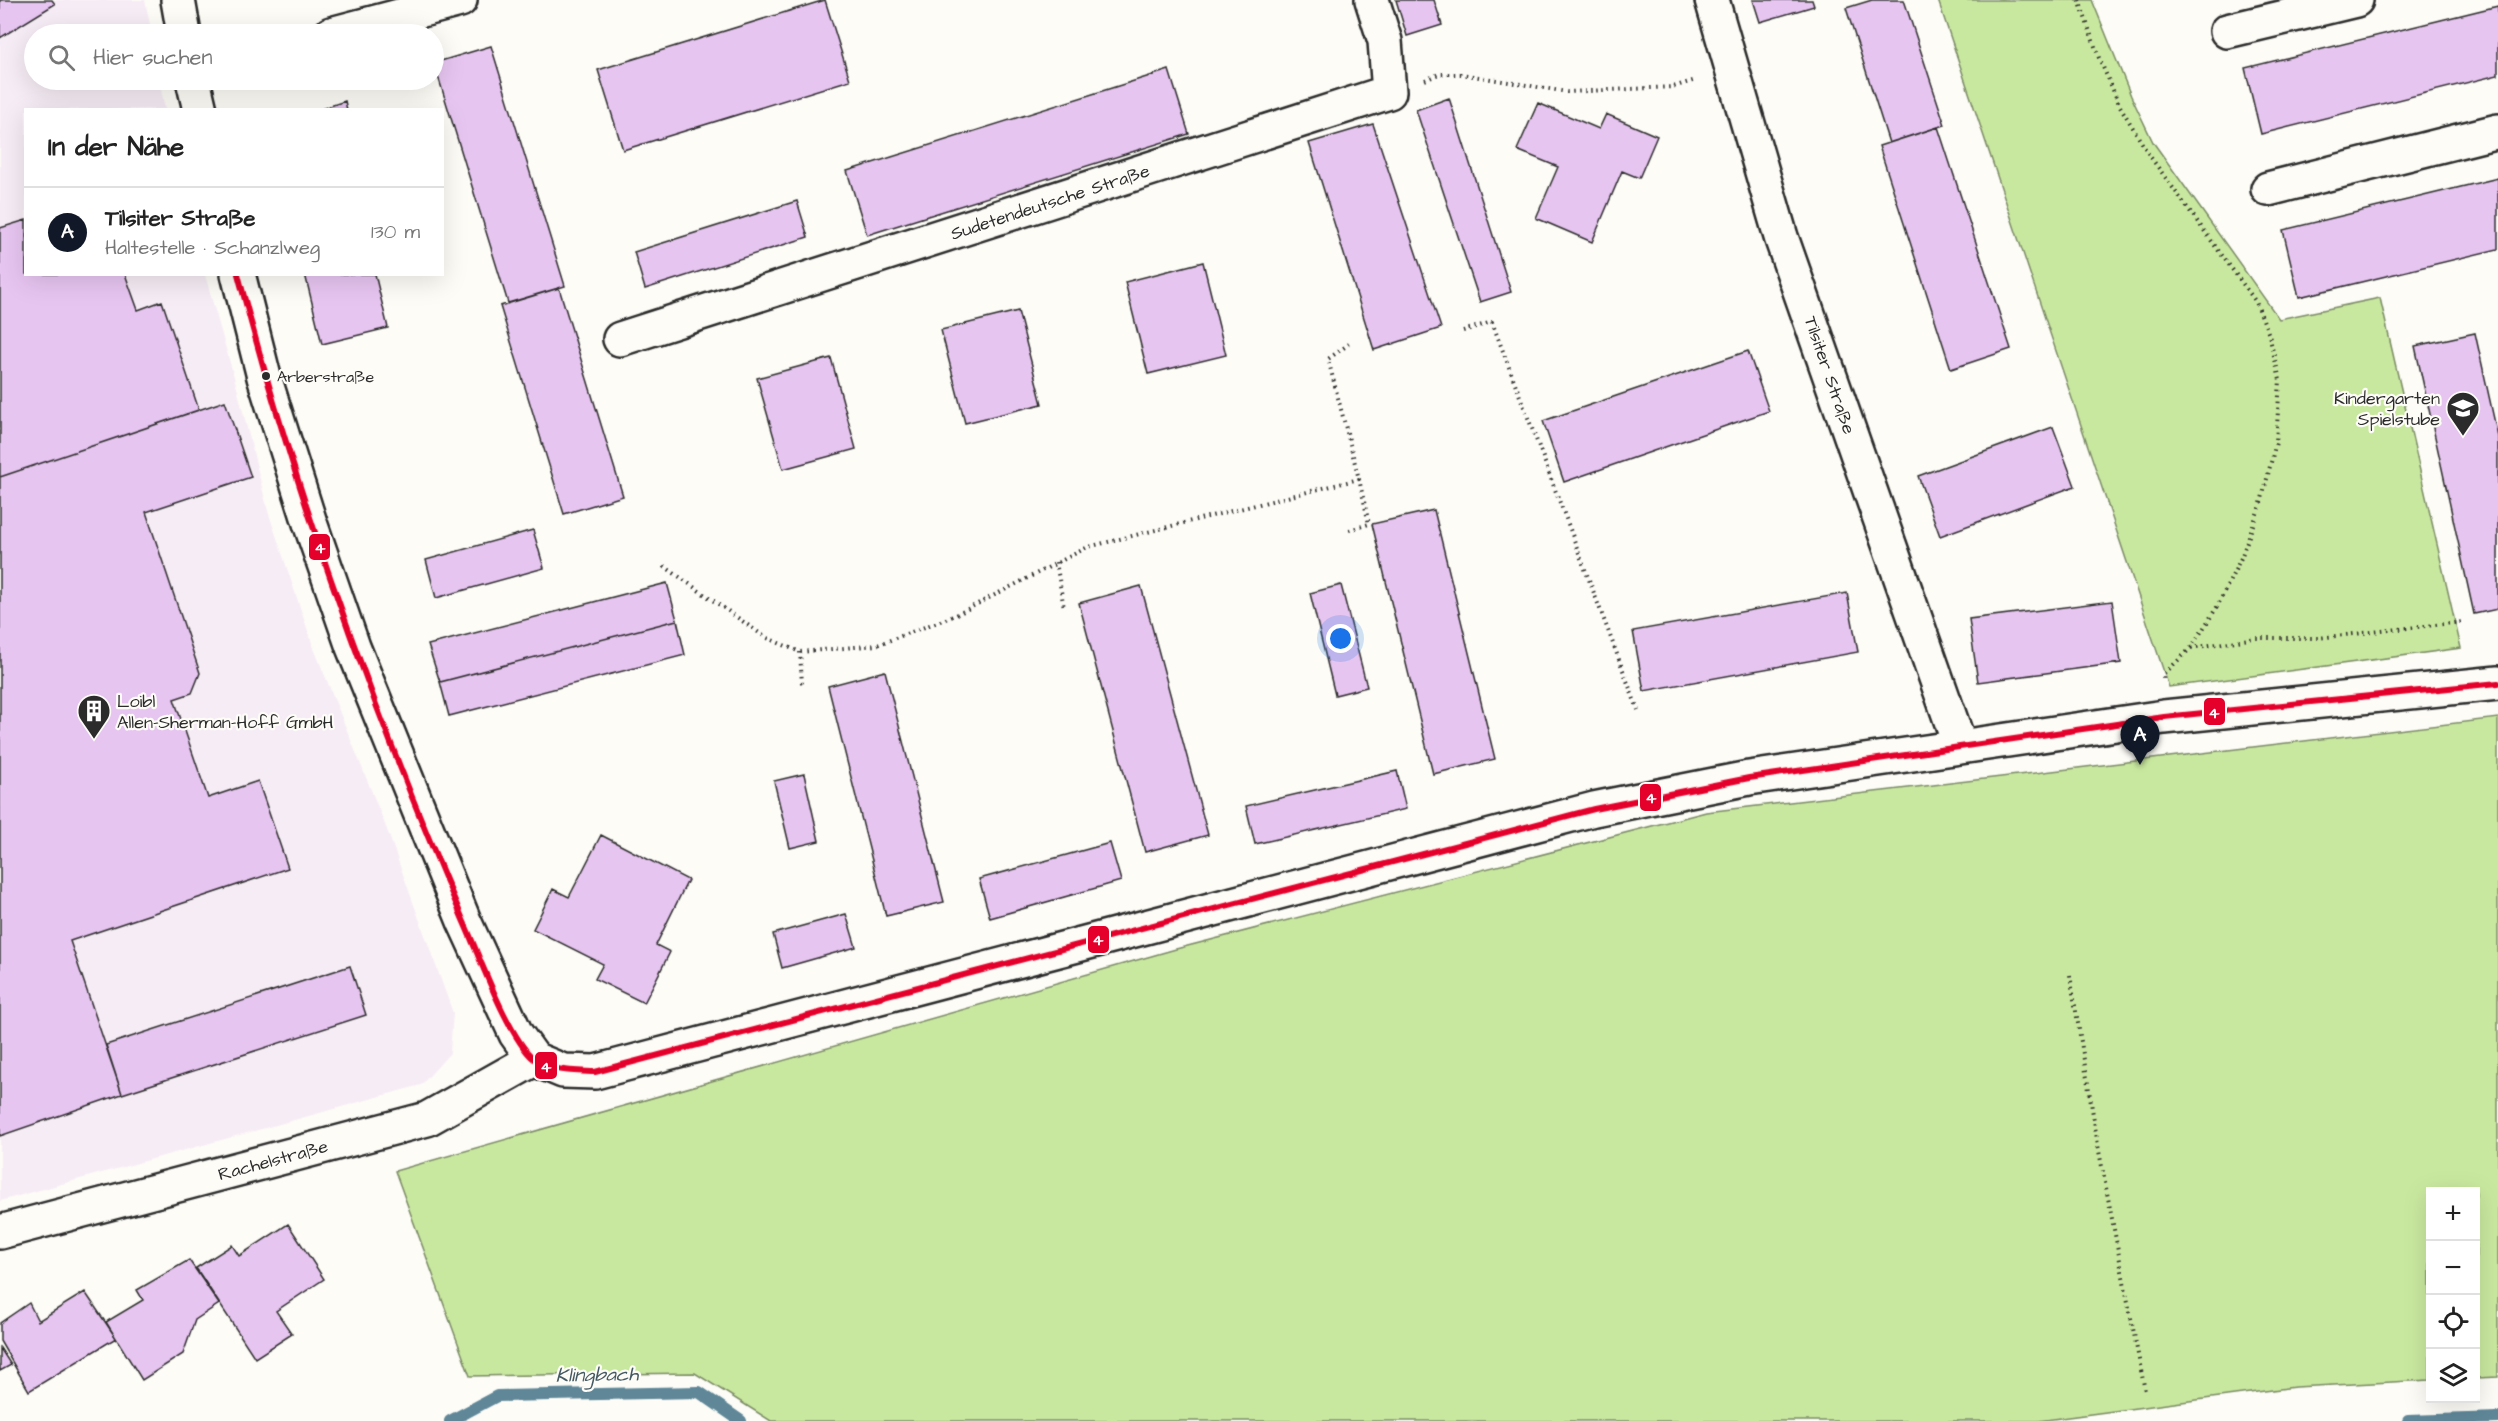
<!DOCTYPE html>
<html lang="de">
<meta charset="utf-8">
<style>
body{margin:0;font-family:"Architects Daughter",sans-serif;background:#f6f6f6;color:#222}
.controls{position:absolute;right:18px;bottom:18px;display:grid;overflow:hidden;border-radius:0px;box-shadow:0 6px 24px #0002}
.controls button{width:54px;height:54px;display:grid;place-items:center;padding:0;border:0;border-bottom:2px solid #e0e0e0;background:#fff;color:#222;font:30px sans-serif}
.you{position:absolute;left:1341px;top:639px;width:21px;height:21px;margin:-15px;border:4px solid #fff;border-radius:50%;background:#1a73e8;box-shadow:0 0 0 9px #1a73e833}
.badge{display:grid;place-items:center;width:39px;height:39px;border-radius:50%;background:#111827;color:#fff;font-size:20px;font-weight:700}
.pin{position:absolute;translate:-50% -50px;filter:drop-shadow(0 2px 3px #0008)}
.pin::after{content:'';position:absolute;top:32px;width:21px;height:18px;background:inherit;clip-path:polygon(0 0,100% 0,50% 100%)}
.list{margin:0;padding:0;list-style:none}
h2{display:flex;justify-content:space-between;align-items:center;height:78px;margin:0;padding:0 24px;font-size:26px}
h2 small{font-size:20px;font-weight:400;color:#767676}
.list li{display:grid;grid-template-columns:39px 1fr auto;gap:18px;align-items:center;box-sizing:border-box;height:90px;padding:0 24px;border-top:2px solid #e0e0e0}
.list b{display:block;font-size:22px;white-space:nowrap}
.list p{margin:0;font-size:20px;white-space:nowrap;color:#767676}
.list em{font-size:20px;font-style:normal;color:#767676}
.icon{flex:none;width:33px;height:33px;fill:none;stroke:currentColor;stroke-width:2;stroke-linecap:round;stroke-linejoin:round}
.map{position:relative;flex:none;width:2498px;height:1421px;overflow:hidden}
.search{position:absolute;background:#fff;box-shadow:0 6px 24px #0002;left:24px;top:24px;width:420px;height:66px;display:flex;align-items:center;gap:15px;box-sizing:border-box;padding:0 21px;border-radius:33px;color:#767676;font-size:22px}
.panel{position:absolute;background:#fff;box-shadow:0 6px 24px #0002;left:24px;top:108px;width:420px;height:168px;border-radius:0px}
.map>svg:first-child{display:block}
.built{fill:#f6ecf5}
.green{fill:#c9e89f;stroke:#7a8a65;stroke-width:1.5}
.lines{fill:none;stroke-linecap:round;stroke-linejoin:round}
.stream{stroke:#5e8798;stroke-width:12}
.building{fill:#e7c5f1;stroke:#2b2b2b;stroke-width:1.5}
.minor-casing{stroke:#2b2b2b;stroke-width:38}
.path{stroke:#2b2b2b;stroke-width:4;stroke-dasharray:1.5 4.5;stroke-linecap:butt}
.minor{stroke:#fdfcf7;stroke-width:33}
.bus-1-casing{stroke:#fdfcf7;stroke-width:10}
.bus-1{stroke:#e4002b;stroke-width:6}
.bus-dot{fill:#2b2b2b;stroke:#fdfcf7;stroke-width:2}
.labels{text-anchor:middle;stroke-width:4.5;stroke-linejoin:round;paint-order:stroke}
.bus-label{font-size:16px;fill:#2b2b2b;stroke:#fdfcf7;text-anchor:start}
.street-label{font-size:18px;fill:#2b2b2b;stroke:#fdfcf7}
.poi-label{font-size:18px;fill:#2b2b2b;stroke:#fdfcf7;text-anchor:end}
.water-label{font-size:20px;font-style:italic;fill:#445962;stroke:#fdfcf7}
.line-badge{stroke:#fdfcf7;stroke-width:2}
.badge-label{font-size:16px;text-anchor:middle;font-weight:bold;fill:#fff}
</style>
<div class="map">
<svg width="2498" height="1421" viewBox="0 0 2498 1421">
<rect width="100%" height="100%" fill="#fdfcf7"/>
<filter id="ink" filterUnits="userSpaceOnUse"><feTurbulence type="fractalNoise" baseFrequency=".0167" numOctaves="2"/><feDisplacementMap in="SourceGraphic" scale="12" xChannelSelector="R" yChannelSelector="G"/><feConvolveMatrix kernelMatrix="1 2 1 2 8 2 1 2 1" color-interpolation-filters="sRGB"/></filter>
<g filter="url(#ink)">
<!-- built -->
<path class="built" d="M0,0h145l7,34h-118v46h125l6,29 -139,1v164l179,1 31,109 32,127 45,135 73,181 67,186 -3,40 -29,32 -421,116z"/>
<!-- green -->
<path class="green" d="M1938,0h154l39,96 22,46 126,177 101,-21 81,350 -292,39z
M2498,718v659l-22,1v-186h-46v188l-135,7 -257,34h-1267l-76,-48 -225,3 -75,-205 781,-222 530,-137z"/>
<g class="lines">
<!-- stream -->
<path class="stream" d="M450,1421l47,-25 202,-4 42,29
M2408,1421l90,-3"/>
</g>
<!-- building -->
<path class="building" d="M0,0h52l3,4 -55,34z
M825,0l25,80 -227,70 -25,-80z
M1396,0h38l8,25 -35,11z
M1753,0h59l2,6 -54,16z
M1872,0h32l41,125 -56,18 -43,-135z
M2498,6v69l-237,59 -16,-66z
M491,46l74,240 -57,17 -74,-240z
M1169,70l20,64 -322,101 -20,-64z
M1449,98l62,194 -31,10 -64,-192z
M345,101l2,9h-29z
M1538,103l61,26 7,-15 51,22 -18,42 -17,-7 -30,71 -56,-24 22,-51 -41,-17z
M1373,124l68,204 -67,22 -65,-207z
M1938,127l73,222 -60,20 -72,-223z
M2498,178v71l-199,48 -16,-67z
M797,201l11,36 -163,52 -11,-37z
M26,220v54h99l13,36 24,-9 37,109 -199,67v-249z
M1203,262l23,93 -78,19 -23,-92z
M305,274h70l13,54 -66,16z
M559,288l64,208 -59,18 -64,-208z
M1018,311l24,93 -77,19 -24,-93z
M2475,333l23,104v172l-24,5 -59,-268z
M1748,351l21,60 -205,71 -21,-61z
M831,358l25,91 -73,20 -26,-91z
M225,401l26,76 -105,35 54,161 -8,20 -18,6 34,99 50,-17 30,87 -218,73 52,153 -122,42v-659z
M2053,427l22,59 -135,50 -22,-60z
M1434,510l61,249 -62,15 -61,-250z
M533,530l11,38 -108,30 -10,-38z
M667,583l10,37 -237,62 -12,-37z
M1341,585l26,102 -32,8 -25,-102z
M1141,586l67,249 -63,17 -66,-249z
M1847,593l11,59 -214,39 -11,-60z
M2112,601l9,62 -143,19 -9,-63z
M677,620l8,35 -236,61 -9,-34z
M885,671l59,231 -58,14 -58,-230z
M1397,771l9,38 -151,35 -9,-38z
M804,774l15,67 -29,7 -16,-67z
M601,835l87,45 -32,65 14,7 -26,51 -49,-24 8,-15 -70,-35 20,-40 16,8z
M1110,843l11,38 -131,37 -11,-39z
M846,914l10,33 -74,21 -9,-34z
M350,966l16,49 -244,79 -16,-49z
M288,1224l36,55 -48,32 16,23 -37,24 -59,-90 36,-23 7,11z
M189,1260l30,44 -24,16 -12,34 -41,26 -36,-58 37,-22 -6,-10z
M85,1292l31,46 -87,53 -29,-50v-18l29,-20 9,18z
M0,1348l11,17 -11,6z"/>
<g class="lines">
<!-- minor casing -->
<g class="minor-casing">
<path id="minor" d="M178,0l6,34
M1712,0l69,237 179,509
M2227,31l129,-31
M331,34l129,-34
M193,80l7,30
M2268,189l230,-58
M238,274l26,103 46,146 43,124 111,274 52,113 18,25
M620,339l769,-247 -4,-51 -13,-41
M534,1059l29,12 32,1 999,-263 155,-31 415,-61 334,-34
M0,1232l427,-113 107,-60"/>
</g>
<!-- path -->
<path class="path" d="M2079,0l20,58 21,48 29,49 107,147 13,33 11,45 -4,62 -15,61 -20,55 -24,49 -26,41 -28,27v4
M1425,80l14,-6h22l106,18 106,-5 23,-7
M1463,331l29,-9 146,388
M1349,530l20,-6 -10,-45
M1056,562l8,46
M664,566l101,71 35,15 77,-7 79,-30 132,-68 271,-68 -31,-120 21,-15
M2191,648l65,-10h62l144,-16
M800,652l2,32
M2070,975l29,176 46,240"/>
<!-- minor -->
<use href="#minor" class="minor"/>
<!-- bus-1 casing -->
<g class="bus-1-casing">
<path id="bus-1" d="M238,274c58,222 135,437 226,648 15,33 44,115 70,137 15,13 42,12 61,13l999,-263 155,-31 415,-61 334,-34"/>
</g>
<!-- bus-1 -->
<use href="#bus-1" class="bus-1"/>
</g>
</g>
<!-- icons -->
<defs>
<g id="school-pin" transform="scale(1.725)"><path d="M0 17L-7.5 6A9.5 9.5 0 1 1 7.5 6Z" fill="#2b2b2b" stroke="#fdfcf7"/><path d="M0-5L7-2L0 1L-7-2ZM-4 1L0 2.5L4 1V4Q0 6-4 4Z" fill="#fff"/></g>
<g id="building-pin" transform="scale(1.725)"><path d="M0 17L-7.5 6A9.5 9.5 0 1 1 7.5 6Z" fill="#2b2b2b" stroke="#fdfcf7"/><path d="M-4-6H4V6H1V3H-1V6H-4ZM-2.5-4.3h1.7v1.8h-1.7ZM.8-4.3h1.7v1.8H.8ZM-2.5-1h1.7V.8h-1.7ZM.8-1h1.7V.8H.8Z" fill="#fff"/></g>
</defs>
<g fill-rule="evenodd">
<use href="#school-pin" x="2463" y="408"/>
<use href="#building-pin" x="94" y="711"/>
</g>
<!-- markers -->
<circle class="bus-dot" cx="266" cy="376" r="5"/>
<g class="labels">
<!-- bus labels -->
<g class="bus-label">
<text x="277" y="382">Arberstraße</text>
</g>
<!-- street labels -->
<g class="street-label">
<text transform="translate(1050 202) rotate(-18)" y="6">Sudetendeutsche Straße</text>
<text transform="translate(1830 375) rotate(71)" y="6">Tilsiter Straße</text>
<text transform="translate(273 1160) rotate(-15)" y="6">Rachelstraße</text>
</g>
<!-- poi labels -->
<g class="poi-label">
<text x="2440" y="404">Kindergarten<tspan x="2440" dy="21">Spielstube</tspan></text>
<text x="117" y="707" text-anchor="start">Loibl<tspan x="117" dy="21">Allen-Sherman-Hoff GmbH</tspan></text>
</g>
<!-- water labels -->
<g class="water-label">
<text transform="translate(597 1374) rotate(-1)" y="7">Klingbach</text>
</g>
</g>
<g class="line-badge">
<rect x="308" y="533" width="23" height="28" rx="6" fill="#e4002b"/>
<rect x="2203" y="697" width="23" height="29" rx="6" fill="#e4002b"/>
<rect x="1639" y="783" width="23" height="29" rx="6" fill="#e4002b"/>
<rect x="1087" y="925" width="23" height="29" rx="6" fill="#e4002b"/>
<rect x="534" y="1051" width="24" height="29" rx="6" fill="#e4002b"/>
</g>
<g class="badge-label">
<text x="320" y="553">4</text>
<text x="2214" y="718">4</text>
<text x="1651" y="803">4</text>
<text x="1098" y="945">4</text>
<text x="546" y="1072">4</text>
</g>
</svg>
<div class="controls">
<button>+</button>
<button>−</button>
<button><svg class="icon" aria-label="locate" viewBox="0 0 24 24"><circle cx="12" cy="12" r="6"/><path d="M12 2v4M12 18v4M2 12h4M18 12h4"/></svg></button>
<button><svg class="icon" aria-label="layers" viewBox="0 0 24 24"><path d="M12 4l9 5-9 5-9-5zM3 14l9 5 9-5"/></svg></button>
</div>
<div class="you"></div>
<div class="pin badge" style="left:2140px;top:765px">A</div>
<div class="search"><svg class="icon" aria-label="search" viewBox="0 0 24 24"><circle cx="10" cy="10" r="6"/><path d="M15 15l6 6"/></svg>Hier suchen</div>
<section class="panel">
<h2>In der Nähe<small></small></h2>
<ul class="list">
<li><span class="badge">A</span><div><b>Tilsiter Straße</b><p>Haltestelle · Schanzlweg</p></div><em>130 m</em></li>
</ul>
</section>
</div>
